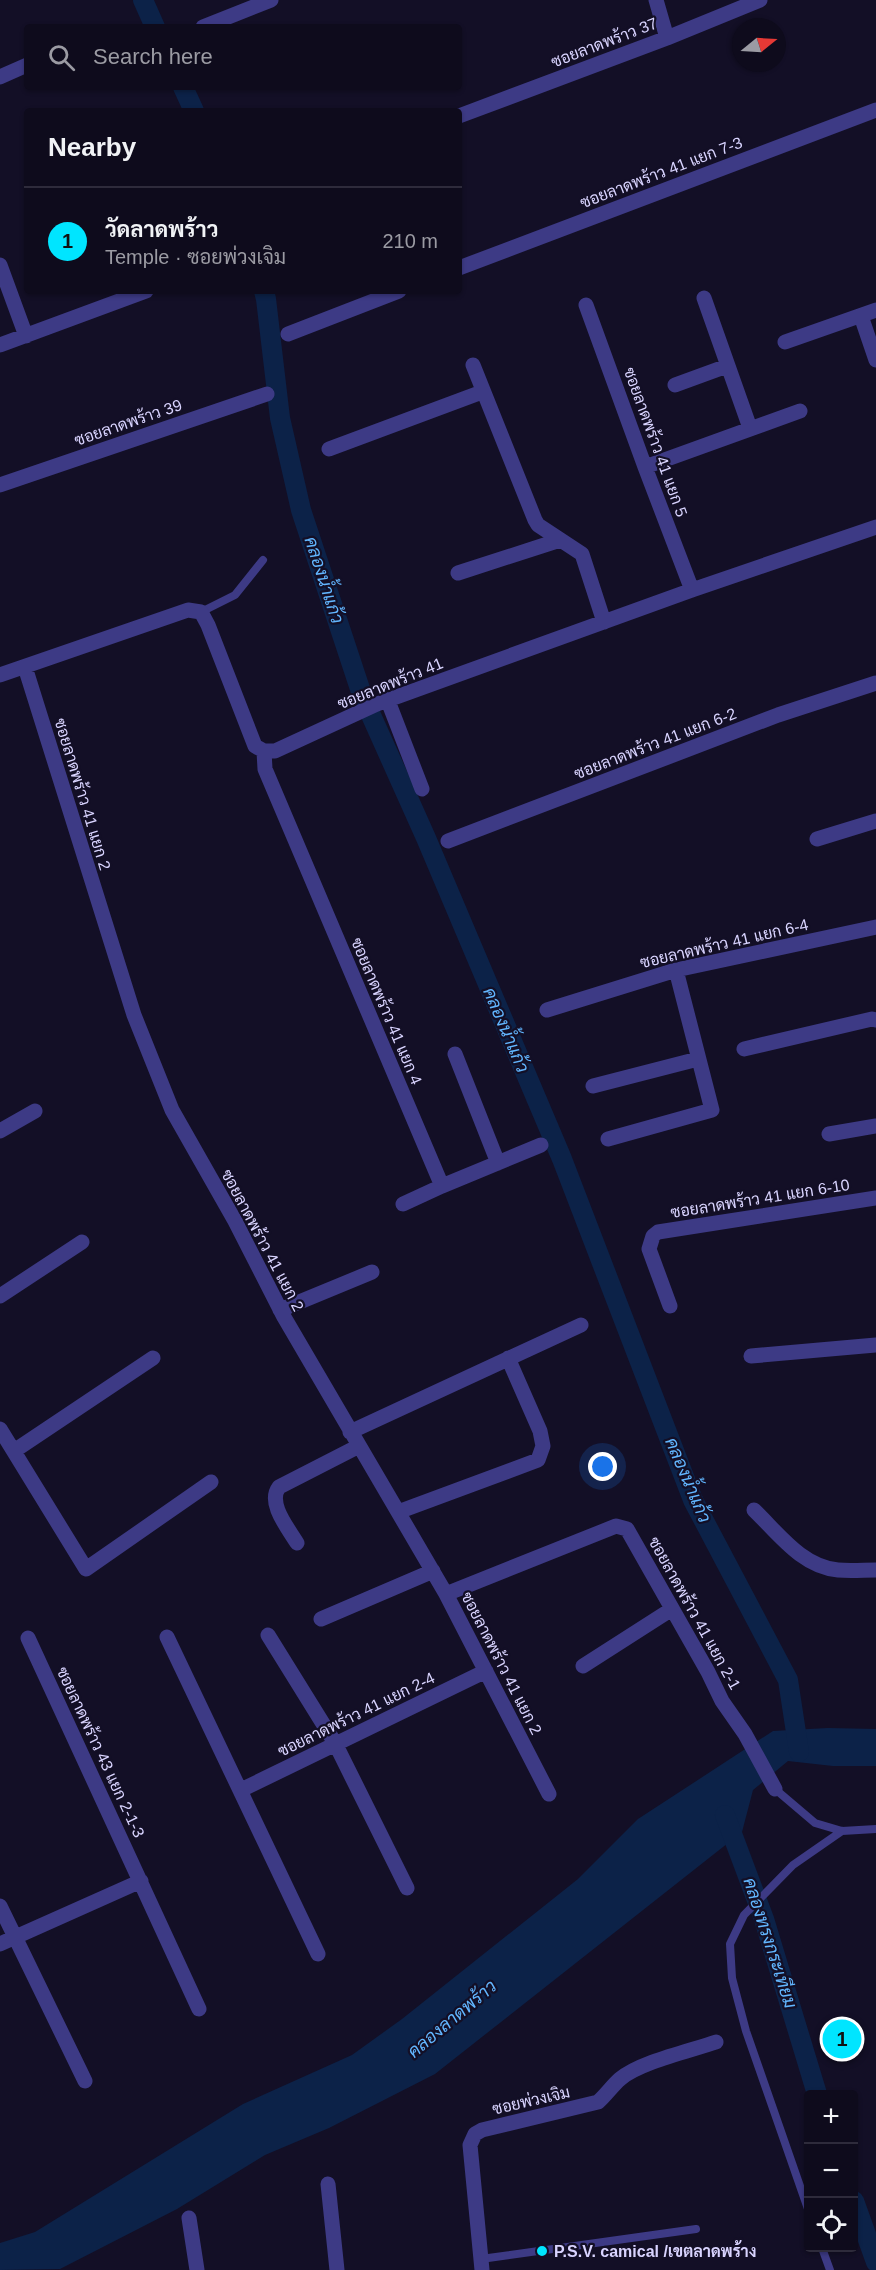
<!DOCTYPE html>
<meta charset="utf-8">
<style>
body{margin:0;font-family:Arial,Sarabun,sans-serif;background:#1c1929;color:#f1f3f6}
.controls{position:absolute;right:18px;bottom:18px;display:grid;overflow:hidden;border-radius:6px;box-shadow:0 2px 4px #0004}
.controls button{width:54px;height:54px;display:grid;place-items:center;padding:0;border:0;border-bottom:2px solid #2e2b3b;background:#0e0b1c;color:#f1f3f6;font:30px sans-serif}
.compass{position:absolute;left:732px;top:18px;width:54px;height:54px;border-radius:50%;background:#0e0b1c;box-shadow:0 2px 4px #0004;rotate:72deg}
.you{position:absolute;left:603px;top:1467px;width:21px;height:21px;margin:-15px;border:4px solid #fff;border-radius:50%;background:#1a73e8;box-shadow:0 0 0 9px #1a73e833}
.badge{display:grid;place-items:center;width:39px;height:39px;border-radius:50%;background:#00e5ff;color:#111;font-size:20px;font-weight:700}
.pin{position:absolute;translate:-50% -50%;border:3px solid #fff;box-shadow:0 2px 6px #0006}
.list{margin:0;padding:0;list-style:none}
h2{display:flex;justify-content:space-between;align-items:center;height:78px;margin:0;padding:0 24px;font-size:26px}
h2 small{font-size:20px;font-weight:400;color:#9b9ba3}
.list li{display:grid;grid-template-columns:39px 1fr auto;gap:18px;align-items:center;box-sizing:border-box;height:108px;padding:0 24px;border-top:2px solid #2e2b3b}
.list b{display:block;font-size:22px;white-space:nowrap}
.list p{margin:0;font-size:20px;white-space:nowrap;color:#9b9ba3}
.list em{font-size:20px;font-style:normal;color:#9b9ba3}
.icon{flex:none;width:33px;height:33px;fill:none;stroke:currentColor;stroke-width:2;stroke-linecap:round;stroke-linejoin:round}
.map{position:relative;flex:none;width:876px;height:2270px;overflow:hidden}
.search{position:absolute;background:#0e0b1c;box-shadow:0 2px 4px #0004;left:24px;top:24px;width:438px;height:66px;display:flex;align-items:center;gap:15px;box-sizing:border-box;padding:0 21px;border-radius:6px;color:#9b9ba3;font-size:22px}
.panel{position:absolute;background:#0e0b1c;box-shadow:0 2px 4px #0004;left:24px;top:108px;width:438px;height:186px;border-radius:6px}
.map>svg:first-child{display:block}
.water{fill:#0c2248}
.lines{fill:none;stroke-linecap:round;stroke-linejoin:round}
.canal{stroke:#0c2248;stroke-width:20}
.lane{stroke:#3d3a85;stroke-width:8}
.street{stroke:#3d3a85;stroke-width:15}
.poi-dot{fill:#00e5ff;stroke:#130f26;stroke-width:2}
.labels{text-anchor:middle;stroke-width:4.5;stroke-linejoin:round;paint-order:stroke}
.street-label{font-size:16px;fill:#d9d4ff;stroke:#130f26}
.poi-label{font-size:16px;font-weight:bold;fill:#d9d4ff;stroke:#130f26;text-anchor:start}
.water-label{font-size:18px;font-style:italic;fill:#62b6ff;stroke:#130f26}
</style>
<div class="map">
<svg width="876" height="2270" viewBox="0 0 876 2270">
<rect width="100%" height="100%" fill="#130f26"/>
<!-- water -->
<path class="water" d="M828,1728l48,1v37h-43l-45,-5 -35,29 -11,42 -307,242 -106,54 -64,27 -88,54 -117,60 -60,1v-27l35,-11 208,-128 109,-49 50,-36 176,-140 60,-60 135,-88z"/>
<g class="lines">
<!-- canal -->
<path class="canal" d="M143,0l12,27
M183,87l11,24
M264,291l2,8 14,119 21,92 61,185 64,143 136,321 131,341 95,180 11,72
M725,1815l39,104 53,175
M854,2201l22,61"/>
<!-- lane -->
<path class="lane" d="M201,612l34,-17 28,-35
M775,1789l40,34 27,8 34,-2
M808,2209l-62,-178 -14,-53 -2,-34 14,-29 49,-50 49,-34
M822,2248l8,22
M481,2259l215,-30"/>
<!-- street -->
<path class="street" d="M656,0l11,38
M203,27l68,-27
M0,77l27,-12
M459,116l208,-78 93,-38
M0,265l26,71
M459,268l417,-158
M704,298l46,130
M586,305l59,162 47,123
M861,316l15,44
M288,334l111,-43
M785,342l91,-32
M0,345l146,-54
M473,365l62,155 3,5 44,29 22,68
M675,385l52,-19
M329,449l153,-57
M645,467l155,-56
M0,485l267,-91
M458,573l102,-33
M25,667l109,348 38,95 63,111 49,96 162,277 103,200
M0,675l188,-65 13,2 7,13 47,121 9,5h11l102,-47 315,-114 184,-63
M388,701l34,88
M264,751l1,18 177,417 99,-41
M817,839l59,-18
M448,841l330,-126 98,-32
M547,1010l129,-40 200,-43
M744,1049l128,-30 4,1
M455,1054l43,109
M593,1086l105,-27
M0,1131l35,-20
M829,1134l47,-8
M608,1139l104,-29 -36,-140
M403,1204l39,-18
M0,1296l82,-54
M670,1306l-21,-57 4,-13 5,-4 218,-34
M280,1310l92,-38
M751,1356l125,-11
M0,1429l86,140 125,-87
M350,1432l231,-107
M14,1451l139,-93
M754,1510c24,23 48,57 84,60 12,1 26,0 38,0
M398,1512l140,-52 5,-14 -3,-15 -32,-73
M297,1543c-9,-15 -30,-40 -18,-56l80,-41
M446,1594l170,-68 11,3 81,143 14,29 23,33 30,55
M321,1619l112,-48
M268,1635l67,108 72,145
M167,1637l151,317
M28,1638l171,371
M583,1666l89,-57
M241,1790l245,-119
M0,1906l85,175
M0,1944l141,-63
M328,2184l9,86
M189,2218l8,52
M482,2270l-12,-125 5,-11 7,-4 116,-28c8,-7 14,-16 22,-23 20,-17 70,-28 96,-37"/>
</g>
<!-- markers -->
<circle class="poi-dot" cx="542" cy="2251" r="6"/>
<g class="labels">
<!-- street labels -->
<g class="street-label">
<text transform="translate(604 42) rotate(-21)" y="6">ซอยลาดพร้าว 37</text>
<text transform="translate(661 172) rotate(-21)" y="6">ซอยลาดพร้าว 41 แยก 7-3</text>
<text transform="translate(128 422) rotate(-19)" y="6">ซอยลาดพร้าว 39</text>
<text transform="translate(656 442) rotate(70)" y="6">ซอยลาดพร้าว 41 แยก 5</text>
<text transform="translate(390 683) rotate(-22)" y="6">ซอยลาดพร้าว 41</text>
<text transform="translate(655 743) rotate(-21)" y="6">ซอยลาดพร้าว 41 แยก 6-2</text>
<text transform="translate(83 794) rotate(73)" y="6">ซอยลาดพร้าว 41 แยก 2</text>
<text transform="translate(724 943) rotate(-13)" y="6">ซอยลาดพร้าว 41 แยก 6-4</text>
<text transform="translate(387 1011) rotate(67)" y="6">ซอยลาดพร้าว 41 แยก 4</text>
<text transform="translate(760 1198) rotate(-9)" y="6">ซอยลาดพร้าว 41 แยก 6-10</text>
<text transform="translate(263 1240) rotate(62)" y="6">ซอยลาดพร้าว 41 แยก 2</text>
<text transform="translate(695 1613) rotate(61)" y="6">ซอยลาดพร้าว 41 แยก 2-1</text>
<text transform="translate(502 1663) rotate(63)" y="6">ซอยลาดพร้าว 41 แยก 2</text>
<text transform="translate(356 1714) rotate(-26)" y="6">ซอยลาดพร้าว 41 แยก 2-4</text>
<text transform="translate(101 1752) rotate(65)" y="6">ซอยลาดพร้าว 43 แยก 2-1-3</text>
<text transform="translate(531 2100) rotate(-13)" y="6">ซอยพ่วงเจิม</text>
</g>
<!-- poi labels -->
<g class="poi-label">
<text x="554" y="2257">P.S.V. camical /เขตลาดพร้าง</text>
</g>
<!-- water labels -->
<g class="water-label">
<text transform="translate(324 580) rotate(72)" y="6">คลองน้ำแก้ว</text>
<text transform="translate(506 1030) rotate(67)" y="6">คลองน้ำแก้ว</text>
<text transform="translate(688 1480) rotate(67)" y="6">คลองน้ำแก้ว</text>
<text transform="translate(770 1943) rotate(72)" y="6">คลองทรงกระเทียม</text>
<text transform="translate(452 2019) rotate(-40)" y="6">คลองลาดพร้าว</text>
</g>
</g>
</svg>
<div class="controls">
<button>+</button>
<button>−</button>
<button><svg class="icon" aria-label="locate" viewBox="0 0 24 24"><circle cx="12" cy="12" r="6"/><path d="M12 2v4M12 18v4M2 12h4M18 12h4"/></svg></button>
</div>
<svg class="compass" viewBox="-18 -18 36 36"><path d="M0-13l5 13h-10z" fill="#e53935"/><path d="M0 13l5-13h-10z" fill="#9b9ba3"/></svg>
<div class="you"></div>
<div class="pin badge" style="left:842px;top:2039px">1</div>
<div class="search"><svg class="icon" aria-label="search" viewBox="0 0 24 24"><circle cx="10" cy="10" r="6"/><path d="M15 15l6 6"/></svg>Search here</div>
<section class="panel">
<h2>Nearby<small></small></h2>
<ul class="list">
<li><span class="badge">1</span><div><b>วัดลาดพร้าว</b><p>Temple · ซอยพ่วงเจิม</p></div><em>210 m</em></li>
</ul>
</section>
</div>
